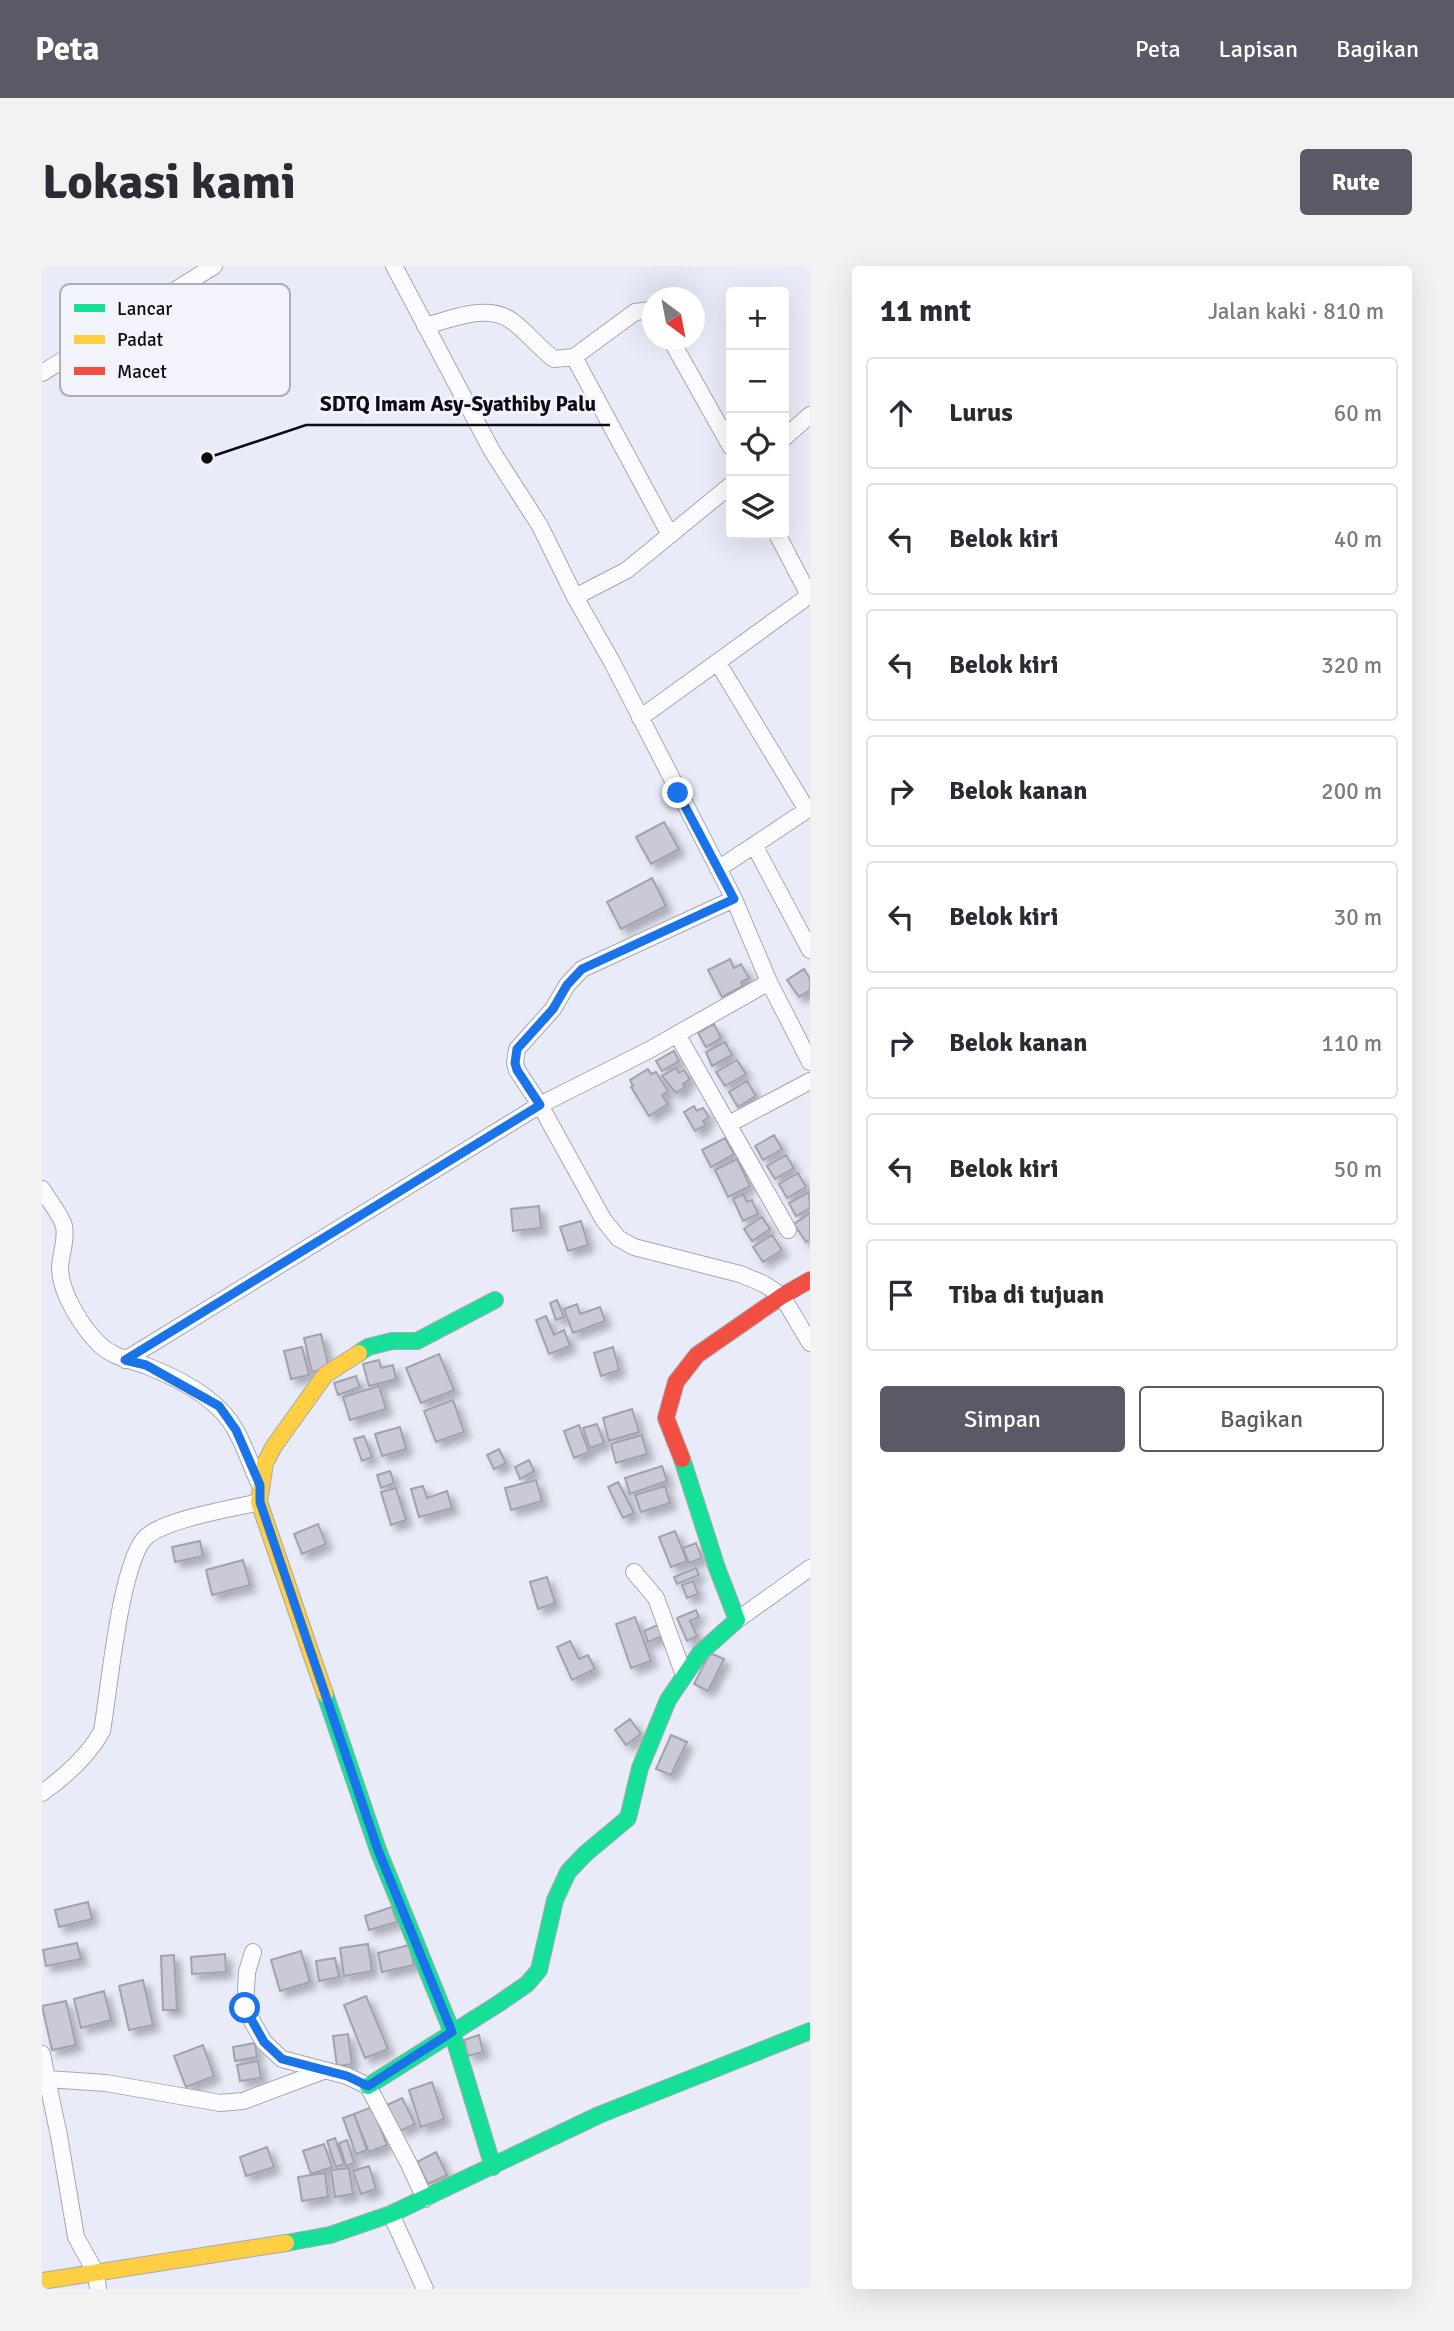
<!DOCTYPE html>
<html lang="id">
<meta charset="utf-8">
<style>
body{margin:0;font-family:Signika,sans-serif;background:#f2f2f3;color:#2b2b33}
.controls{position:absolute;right:21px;top:21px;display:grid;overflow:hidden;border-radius:7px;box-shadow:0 7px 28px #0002}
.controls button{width:63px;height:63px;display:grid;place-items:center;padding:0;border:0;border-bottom:2px solid #e1e1e2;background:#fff;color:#2b2b33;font:35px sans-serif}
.compass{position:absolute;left:600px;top:21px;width:63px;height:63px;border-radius:50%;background:#fff;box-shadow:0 7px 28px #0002;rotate:148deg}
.stop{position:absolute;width:21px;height:21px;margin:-16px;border:5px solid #1a73e8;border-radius:50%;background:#fff}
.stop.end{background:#1a73e8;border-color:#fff;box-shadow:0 2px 7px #0008}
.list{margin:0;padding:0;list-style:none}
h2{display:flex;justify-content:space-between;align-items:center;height:91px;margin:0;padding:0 28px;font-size:30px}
h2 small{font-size:23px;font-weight:400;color:#7c7c81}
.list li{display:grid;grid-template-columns:46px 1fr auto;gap:21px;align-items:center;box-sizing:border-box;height:112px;margin:0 14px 14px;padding:0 14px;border:2px solid #e1e1e2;border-radius:7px}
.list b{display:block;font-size:26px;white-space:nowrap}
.list em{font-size:23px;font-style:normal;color:#7c7c81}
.actions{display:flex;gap:14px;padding:21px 28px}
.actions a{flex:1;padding:16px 0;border:2px solid #595a65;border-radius:7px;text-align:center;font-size:24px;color:#595a65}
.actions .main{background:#595a65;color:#fff}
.icon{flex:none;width:38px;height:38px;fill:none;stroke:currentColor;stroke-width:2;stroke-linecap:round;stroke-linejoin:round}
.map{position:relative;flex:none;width:768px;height:2023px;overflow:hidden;border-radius:7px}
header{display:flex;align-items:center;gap:42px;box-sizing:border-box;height:98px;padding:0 35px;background:#595a65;color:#fff}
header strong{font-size:33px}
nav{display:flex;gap:38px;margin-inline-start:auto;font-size:24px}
.intro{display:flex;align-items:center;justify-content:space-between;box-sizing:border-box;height:168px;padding:0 42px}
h1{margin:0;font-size:49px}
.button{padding:18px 32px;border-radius:7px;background:#595a65;color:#fff;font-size:24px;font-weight:700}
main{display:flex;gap:42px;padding:0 42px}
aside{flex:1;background:#fff;border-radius:7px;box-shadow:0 7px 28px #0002}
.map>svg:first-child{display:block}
.building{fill:#c9cad6;stroke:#a0a2ad;stroke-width:2;filter:url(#shadow)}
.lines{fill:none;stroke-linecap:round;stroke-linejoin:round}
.street-casing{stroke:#a6a7b3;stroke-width:18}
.fast-casing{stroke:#a6a7b3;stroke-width:18}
.slow-casing{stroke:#a6a7b3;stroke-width:18}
.jam-casing{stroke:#a6a7b3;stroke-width:18}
.street{stroke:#fcfcfe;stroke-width:16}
.fast{stroke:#16e098;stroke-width:16}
.slow{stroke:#ffcf43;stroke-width:16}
.jam{stroke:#f24e42;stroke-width:16}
.route{stroke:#1a73e8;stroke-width:9}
.key{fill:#f3f4fb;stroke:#adaeb6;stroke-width:2}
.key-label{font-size:19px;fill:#0b0c16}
.leader{fill:none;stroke:#0b0c16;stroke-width:2.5}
.callout-dot{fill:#0b0c16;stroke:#f3f4fb;stroke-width:2.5}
.callout-label{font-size:21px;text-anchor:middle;font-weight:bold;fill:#0b0c16;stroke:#f3f4fb;stroke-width:6;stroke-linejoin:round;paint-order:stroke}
</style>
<header>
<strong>Peta</strong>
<nav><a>Peta</a><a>Lapisan</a><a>Bagikan</a></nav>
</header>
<div class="intro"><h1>Lokasi kami</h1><a class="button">Rute</a></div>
<main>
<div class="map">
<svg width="768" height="2023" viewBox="0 0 768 2023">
<defs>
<filter id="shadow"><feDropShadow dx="6" dy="6" stdDeviation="3.5" flood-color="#0004"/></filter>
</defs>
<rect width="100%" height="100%" fill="#e9ebf8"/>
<!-- building -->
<path class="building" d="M622,556l15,27 -28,15 -15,-27z
M610,612l14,28 -45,23 -14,-27z
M688,693l4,9 7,-4 8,14 -8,4 2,4 -21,11 -14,-27z
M762,703l6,10v11l-11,7 -12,-17z
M672,758l7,14 -15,9 -8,-14z
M683,776l7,13 -20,11 -6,-14z
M632,785l5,10 -17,10 -6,-10z
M695,794l9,14 -21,12 -9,-14z
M634,802l3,5 5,-3 6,9 -7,5 2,3 -9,6 -14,-17z
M606,803l3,5 5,-2 12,19 -6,4 6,9 -19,12 -18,-29 2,-1 -3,-6z
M705,815l9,15 -18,11 -9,-15z
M652,840l3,5 6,-3 6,9 -6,4 3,4 -11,6 -11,-19z
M732,869l8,14 -19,11 -8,-14z
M683,872l9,16 -23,13 -9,-17z
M744,889l8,13 -19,11 -8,-13z
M695,893l13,27 -22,11 -13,-27z
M756,907l8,14 -19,11 -8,-14z
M767,926l1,16 -14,8 -7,-13z
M701,928l4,8 5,-2 6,14 -15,7 -10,-22z
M497,940l2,22 -28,3 -2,-22z
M768,947v26l-4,3 -12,-18z
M720,951l8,12 -18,12 -8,-12z
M539,955l7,24 -20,6 -8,-24z
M730,969l10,15 -19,12 -10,-15z
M515,1034l7,17 -8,3 -6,-17z
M535,1038l3,10 20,-7 5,14 -32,12 -9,-24z
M504,1050l8,19 10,-5 6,16 -21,8 -13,-34z
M279,1068l8,34 -17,4 -8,-34z
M260,1081l7,28 -18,4 -7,-28z
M571,1081l6,23 -18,6 -7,-23z
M397,1088l15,36 -33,13 -15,-35z
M337,1094l2,8 12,-3 3,14 -27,7 -6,-22z
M314,1110l4,11 -22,8 -4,-12z
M337,1120l7,23 -36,11 -7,-23z
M411,1134l11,32 -28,10 -12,-31z
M590,1143l7,23 -30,9 -6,-23z
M555,1158l7,19 -14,5 -7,-20z
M537,1159l10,27 -15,6 -10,-27z
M358,1161l6,22 -24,7 -7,-22z
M600,1169l5,19 -31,9 -5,-19z
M322,1170l8,21 -10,4 -8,-22z
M457,1183l7,14 -12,6 -7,-14z
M487,1194l5,11 -14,8 -5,-12z
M620,1200l5,15 -37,13 -5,-16z
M348,1205l4,12 -13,5 -4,-13z
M494,1214l6,21 -31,9 -6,-22z
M576,1216l16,31 -11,5 -15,-31z
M381,1220l4,12 20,-7 5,17 -33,9 -8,-28z
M623,1220l5,17 -29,9 -6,-17z
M354,1222l10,32 -15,5 -10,-33z
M276,1258l8,20 -24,10 -8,-20z
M633,1265l12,30 -16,6 -12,-30z
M158,1275l3,15 -28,6 -3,-15z
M654,1277l6,15 -13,5 -6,-15z
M201,1294l7,25 -38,10 -6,-25z
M654,1302l3,7 -22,9 -3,-7z
M505,1311l8,26 -17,6 -8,-27z
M651,1315l5,13 -11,4 -5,-13z
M654,1344l3,7 -9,4 7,15 -10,5 -10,-23z
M593,1351l16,44 -20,7 -15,-44z
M618,1358l5,11 -17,7 -4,-11z
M528,1375l9,18 9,-4 7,14 -23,11 -15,-33z
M668,1387l14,6 -16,32 -14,-7z
M588,1453l11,15 -15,11 -11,-15z
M629,1469l16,7 -16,33 -15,-6z
M46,1636l4,17 -33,8 -4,-17z
M350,1641l5,15 -28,8 -4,-14z
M35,1677l4,16 -35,7 -3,-16z
M326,1678l4,27 -28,5 -4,-28z
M367,1679l5,20 -32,7 -4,-19z
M259,1685l9,31 -30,9 -9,-31z
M183,1688l1,18 -34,2 -1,-17z
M132,1689l3,55h-14l-2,-54z
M293,1692l4,19 -20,4 -3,-20z
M101,1714l10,45 -24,5 -10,-44z
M62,1725l7,29 -30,8 -7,-29z
M324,1730l22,53 -23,9 -21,-53z
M24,1735l10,44 -24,5 -10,-44z
M306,1768l4,30 -15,2 -4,-30z
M437,1769l4,17 -15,4 -4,-16z
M213,1777l2,14 -22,4 -2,-14z
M161,1779l11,31 -28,11 -12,-31z
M216,1795l3,17 -21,3 -3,-16z
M390,1816l12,37 -23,8 -12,-37z
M360,1832l13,26 -15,7 -13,-26z
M330,1841l15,38 -18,7 -15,-38z
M312,1848l13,36 -11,4 -13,-36z
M293,1872l9,26 -8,3 -9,-26z
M305,1874l7,23 -8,3 -7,-23z
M282,1878l8,23 -21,7 -8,-23z
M225,1881l7,20 -28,9 -6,-19z
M394,1886l11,23 -19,9 -11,-22z
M327,1900l7,23 -15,5 -8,-23z
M307,1902l4,26 -18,3 -4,-27z
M283,1907l3,24 -26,4 -4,-24z"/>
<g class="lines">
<!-- street casing -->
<g class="street-casing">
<path id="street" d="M352,0l98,185 48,75 35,71
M383,60c27,-7 63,-23 87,-5 15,11 27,27 42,38l20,-2 61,-45 16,-2 1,2
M629,74l60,107
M532,91l96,178
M0,107l172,-107
M742,172l26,-23
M689,219l-104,85 -52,27 37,65 122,237 35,83 41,80
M735,268l33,63
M676,397l89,147
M598,452l170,-123
M712,579l56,105
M676,603l92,-61
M692,633l-152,70 -15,16 -14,24 -36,40 -2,14 2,7 23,35 63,114 15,19 16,9 106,27 24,10 18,12 28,47
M635,768l111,196
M687,858l81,-43
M0,923c7,12 18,24 22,37 3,15 -4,29 -4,43 1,25 22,58 39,75 14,14 31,15 48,22 33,13 73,33 89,65 10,17 15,36 24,54
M83,1094l415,-255 111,-56 118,-67
M592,1306l22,26 28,77
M695,1354l73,-52
M0,1527c21,-15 47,-38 60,-62 7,-39 18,-169 44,-194 20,-18 85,-28 113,-35
M211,1686l-6,20 -2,37 19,33 18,17 65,17 21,10 41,78 16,35
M0,1788l5,25 59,4 114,20 23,-2 80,-30
M5,1813l12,57 17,101 20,36 2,16
M349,1948l34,75"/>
</g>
<!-- fast casing -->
<g class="fast-casing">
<path id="fast" d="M317,1087l9,-6 24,-6h25l78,-41
M283,1428l53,156 74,182 41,135
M326,1820l130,-82 29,-20 12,-14 16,-70 13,-28 17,-18 43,-36 12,-50 28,-68 32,-47 37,-33 -20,-52 -35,-109
M244,1977l44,-8 61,-21 208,-99 211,-84"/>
</g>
<!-- slow casing -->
<g class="slow-casing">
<path id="slow" d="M283,1428l-66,-192 6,-39 9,-17 51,-71 34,-22
M0,2015l244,-38"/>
</g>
<!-- jam casing -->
<g class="jam-casing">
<path id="jam" d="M640,1193l-16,-41 10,-36 21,-27 85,-59 28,-16"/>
</g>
<!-- street -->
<use href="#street" class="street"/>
<!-- fast -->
<use href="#fast" class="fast"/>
<!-- slow -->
<use href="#slow" class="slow"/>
<!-- jam -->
<use href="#jam" class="jam"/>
</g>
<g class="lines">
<!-- route -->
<path class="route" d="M203,1742l19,34 18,17 65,17 21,10 84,-54 -74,-182 -118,-348v-17l-24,-55 -17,-24 -73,-41 -21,-5 415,-255 -23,-35 -2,-7 2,-14 36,-40 14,-24 15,-16 152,-70 -56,-106"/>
</g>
<!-- legend -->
<rect x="18" y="18" width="230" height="112" rx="10" class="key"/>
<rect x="32" y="38" width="31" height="8" fill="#16e098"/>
<rect x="32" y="69" width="31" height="9" fill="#ffcf43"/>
<rect x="32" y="101" width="31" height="8" fill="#f24e42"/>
<g class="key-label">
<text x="75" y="49">Lancar</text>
<text x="75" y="80">Padat</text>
<text x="75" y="112">Macet</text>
</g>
<!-- callouts -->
<path class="leader" d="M165 192L264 159H568"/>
<circle class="callout-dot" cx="165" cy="192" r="7"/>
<g class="callout-label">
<text x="416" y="145">SDTQ Imam Asy-Syathiby Palu</text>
</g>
</svg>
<div class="controls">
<button>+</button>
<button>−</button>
<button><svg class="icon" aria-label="locate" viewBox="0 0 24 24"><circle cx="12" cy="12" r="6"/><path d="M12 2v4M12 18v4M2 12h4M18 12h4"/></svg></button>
<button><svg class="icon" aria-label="layers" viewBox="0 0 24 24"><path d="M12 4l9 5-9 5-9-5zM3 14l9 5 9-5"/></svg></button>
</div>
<svg class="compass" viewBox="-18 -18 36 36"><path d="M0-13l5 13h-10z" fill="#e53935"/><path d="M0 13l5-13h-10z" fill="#7c7c81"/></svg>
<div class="stop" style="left:203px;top:1742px"></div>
<div class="stop end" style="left:636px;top:527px"></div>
</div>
<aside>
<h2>11 mnt<small>Jalan kaki · 810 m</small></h2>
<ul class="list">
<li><svg class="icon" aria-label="ahead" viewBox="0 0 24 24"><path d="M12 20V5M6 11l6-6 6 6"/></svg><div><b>Lurus</b></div><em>60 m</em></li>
<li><svg class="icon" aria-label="left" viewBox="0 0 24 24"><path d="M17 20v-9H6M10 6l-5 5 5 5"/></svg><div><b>Belok kiri</b></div><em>40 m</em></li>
<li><svg class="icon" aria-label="left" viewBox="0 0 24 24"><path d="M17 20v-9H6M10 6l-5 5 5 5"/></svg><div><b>Belok kiri</b></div><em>320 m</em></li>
<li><svg class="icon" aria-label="right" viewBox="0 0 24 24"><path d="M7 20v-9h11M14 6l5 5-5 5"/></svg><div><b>Belok kanan</b></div><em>200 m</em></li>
<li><svg class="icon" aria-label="left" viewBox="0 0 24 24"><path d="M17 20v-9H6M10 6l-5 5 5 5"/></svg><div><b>Belok kiri</b></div><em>30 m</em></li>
<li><svg class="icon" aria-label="right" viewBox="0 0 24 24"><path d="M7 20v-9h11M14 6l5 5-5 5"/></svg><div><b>Belok kanan</b></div><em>110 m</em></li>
<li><svg class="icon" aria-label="left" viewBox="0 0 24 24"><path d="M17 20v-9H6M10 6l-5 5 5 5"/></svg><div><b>Belok kiri</b></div><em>50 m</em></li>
<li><svg class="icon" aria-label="arrive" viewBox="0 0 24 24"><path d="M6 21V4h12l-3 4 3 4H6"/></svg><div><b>Tiba di tujuan</b></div></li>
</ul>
<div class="actions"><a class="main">Simpan</a><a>Bagikan</a></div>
</aside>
</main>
